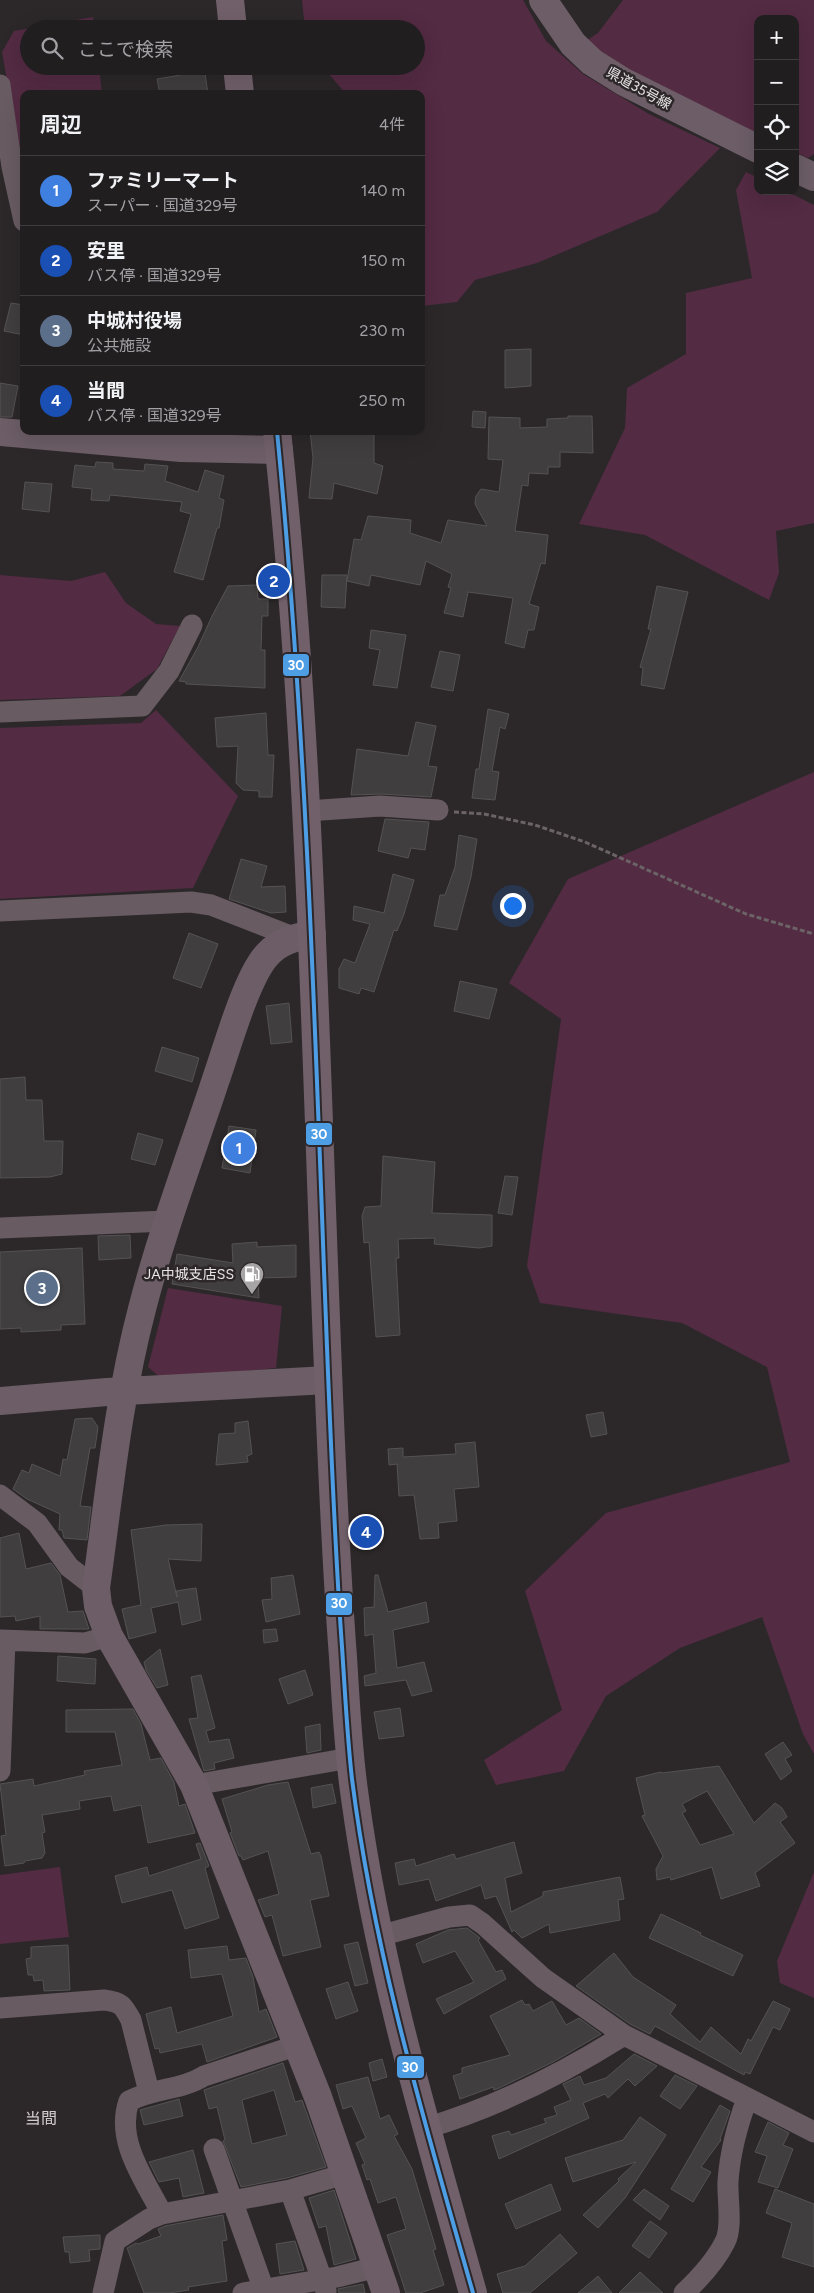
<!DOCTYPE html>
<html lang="ja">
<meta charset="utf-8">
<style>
body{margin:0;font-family:Figtree,"Noto Sans JP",sans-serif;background:#2d2b2d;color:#f1f3f6}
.controls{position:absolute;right:15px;top:15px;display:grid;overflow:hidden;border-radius:10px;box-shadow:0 5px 20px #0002}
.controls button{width:45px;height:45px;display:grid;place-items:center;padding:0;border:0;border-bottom:1px solid #3e3c3e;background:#211e20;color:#f1f3f6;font:25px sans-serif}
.you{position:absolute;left:512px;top:905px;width:18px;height:18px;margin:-12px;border:4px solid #fff;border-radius:50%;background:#1a73e8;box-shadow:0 0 0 8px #1a73e833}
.badge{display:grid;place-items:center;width:32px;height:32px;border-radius:50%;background:#1a73e8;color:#fff;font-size:16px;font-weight:700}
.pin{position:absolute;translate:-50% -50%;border:2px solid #fff;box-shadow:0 1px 5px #0006}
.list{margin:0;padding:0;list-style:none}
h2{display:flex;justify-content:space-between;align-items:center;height:65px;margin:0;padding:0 20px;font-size:21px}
h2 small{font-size:16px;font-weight:400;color:#a2a2a5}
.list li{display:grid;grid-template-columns:32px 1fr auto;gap:15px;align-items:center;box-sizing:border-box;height:70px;padding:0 20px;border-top:1px solid #3e3c3e}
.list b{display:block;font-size:19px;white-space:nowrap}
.list p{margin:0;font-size:16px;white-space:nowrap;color:#a2a2a5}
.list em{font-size:16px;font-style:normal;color:#a2a2a5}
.icon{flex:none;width:28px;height:28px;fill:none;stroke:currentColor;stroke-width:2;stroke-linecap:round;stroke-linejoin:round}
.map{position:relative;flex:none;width:814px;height:2293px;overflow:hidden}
.search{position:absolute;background:#211e20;box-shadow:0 5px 20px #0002;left:20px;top:20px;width:405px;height:55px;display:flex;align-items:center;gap:12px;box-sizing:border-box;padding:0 18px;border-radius:28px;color:#a2a2a5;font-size:19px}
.panel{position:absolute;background:#211e20;box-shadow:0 5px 20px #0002;left:20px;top:90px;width:405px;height:345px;border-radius:10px}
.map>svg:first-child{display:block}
.green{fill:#532b43}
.building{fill:#413e3f;stroke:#555254;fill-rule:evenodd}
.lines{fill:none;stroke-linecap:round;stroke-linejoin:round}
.path{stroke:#6c6367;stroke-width:3;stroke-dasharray:5 2.5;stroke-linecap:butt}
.street{stroke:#685b62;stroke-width:21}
.secondary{stroke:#6c5d66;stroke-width:28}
.highway{stroke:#71606a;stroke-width:28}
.bus-1-casing{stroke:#2d272a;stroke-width:8}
.bus-1{stroke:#4d9ee5;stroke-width:4}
.labels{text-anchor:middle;stroke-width:5;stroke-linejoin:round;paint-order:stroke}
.street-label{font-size:14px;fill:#e9e6e7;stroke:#2d272a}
.poi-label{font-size:14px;fill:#e9e6e7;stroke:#2d272a;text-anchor:end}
.quarter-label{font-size:16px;fill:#d2cbce;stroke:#2d272a}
.line-badge{stroke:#2d272a;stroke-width:2}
.badge-label{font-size:14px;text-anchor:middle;font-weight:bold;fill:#fff}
</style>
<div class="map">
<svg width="814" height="2293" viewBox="0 0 814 2293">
<rect width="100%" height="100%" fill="#2c282a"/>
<!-- green -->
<path class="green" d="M302,0h221l23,41 37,33 66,40 71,34 -63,64 -120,51 -62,17 -18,22 -36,4v-212h-75l-24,-28h94v-37h-111z
M623,0h191v154l-6,4 -13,-6v-133h-37v116c-59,-27 -119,-55 -172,-94l12,-8z
M93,17l1,12h-65v37h70l3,28h-78v57l-5,-3 -17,-96 12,-21z
M746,172l12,6v13h28l28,14v318l-38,8 3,42 -10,27 -124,-65 -66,-11 46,-96 2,-40 59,-34v-61l66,-15 -16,-88z
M105,572l21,31 30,21 24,2 -23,43 -37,27 -120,4v-125l71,6z
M156,710l82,86 -45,92 -193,11v-171l141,-5z
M814,772v982l-11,-20 -41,-117 -82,31 -74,48 -42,75 -68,14 -12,-25 78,-50 -37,-119 81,-78 184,-51 -23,-95 -85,-44 -142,-20 -13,-37 34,-247 -52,-36 59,-104z
M168,1288l114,18 -6,62 -114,11 -14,-12z
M60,1867l9,70 -69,7v-69z
M814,1872v126l-34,-15 -3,-22z"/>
<!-- building -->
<path class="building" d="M204,66l4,28h-48l-3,-15 24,-4 -1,-7z
M11,303l13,2v30l-20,-4z
M531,349v37l-26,2v-38z
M0,383l18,3 -6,31h-12z
M473,411l13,1 -1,16 -13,-1z
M568,416h24l1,37 -33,-1v15h-12v7l-19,-1 -1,13 -6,-1 -7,46 33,4 -3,29 -4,-1 -12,41 10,3 -5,23h-6l-4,18 -19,-5 8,-45 -45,-6 -5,25 -19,-4 7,-25 -3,-1 4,-13 -26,-13 -6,24 -49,-10 -2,11 -22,-5 7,-42 7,1 7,-24 43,4 -1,13 31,10 7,-23 39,6 -12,-22 1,-8 5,-7 18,3 4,-32 -15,-1 1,-42 31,1v10l27,-1v-8l21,-1z
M310,431h64v32l9,3 -6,28 -43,-11 -2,16 -23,-1 4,-40z
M96,462l17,1v6l31,2 1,-7 23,2 -3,15 33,11 7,-22 19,6 -5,22 5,2 -5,28h-2l-14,52 -29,-8 17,-58 -11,-3 2,-9 -72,-7 -1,6 -18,-1 1,-11 -20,-2 3,-22 20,2z
M25,482l27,2 -3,28 -27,-3z
M322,575h25l-2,33 -24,-1z
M257,585l1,14h10v17h-6l-1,34h4v38l-79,-4v-2l-7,-1 19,-34 14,-31 16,-30z
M657,586l31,6 -24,97 -23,-4 2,-17 -3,-1 11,-38h-3z
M371,630l35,5 -9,53 -24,-3 7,-35 -11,-2z
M440,651l20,4 -7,36 -22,-4z
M488,709l21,5 -4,15 -5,-2 -8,44 7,1 -4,28 -23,-2 4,-29h3z
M266,713l2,42h6l-2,42h-13v-6l-16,-1 -7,-7 2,-37 -21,1 -2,-29z
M416,722l20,4 -8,40 9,1 -6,30 -50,-3 -30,1 6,-46 51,7z
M385,819l44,3 -4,28 -14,-2 -3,10 -30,-7z
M459,835l18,4 -6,38 -14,53 -23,-4 6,-31h5l10,-28z
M241,859l26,7 -6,21 24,-1 1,26 -15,1 -42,-14z
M393,874l21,6 -10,34 -7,17 -3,-1 -20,62 -13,-4 -2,6 -20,-6v-19l5,-10 11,4 15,-39 -17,-4 1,-14 30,7z
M189,933l29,11 -17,44 -28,-10z
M460,981l37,8 -8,30 -35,-8z
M289,1003l3,39 -21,2 -5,-38z
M162,1047l37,11 -7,24 -37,-11z
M25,1077l1,23h16l2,41h19l-1,33 -12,3 -50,1v-99z
M229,1126l27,4 -6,43 -28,-5z
M138,1133l25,7 -8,25 -24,-6z
M383,1156l52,6 -3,51 60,2v31l-13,2 -45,-4 1,-6 -37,1 1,19h-3l4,77 -24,2 -7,-95 -5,1 -2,-27 3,-9 16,-1z
M505,1176l13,1 -6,38 -14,-2z
M130,1235l1,23 -32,2 -1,-24z
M257,1242v5l39,-2v32l-38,1 1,20 -87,-14 5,-30 56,9 -1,-19z
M82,1248l3,76 -24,1v5l-40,2v-4l-21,1v-77z
M603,1412l4,22 -16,3 -5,-22z
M92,1418l6,9 -3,21h-5l-10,58 11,1 -4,33 -23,-2 -2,-8h-3l1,-16 -33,-15 -14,-10 9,-19 7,3 3,-9 28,12 3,-17 4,1 8,-41z
M248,1421l4,33 -5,2 1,6 -32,3 3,-31 16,-1v-10z
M475,1442l4,45 -25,2 3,32 -19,2 1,15 -19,1 -6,-44 -15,1 -2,-32 -8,1 -1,-16 15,-1v9l53,-3 -1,-10z
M202,1524l-1,37 -33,-2 9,38 -1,-6 20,-3 5,32 -19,5 -4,-23 -27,6 5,24 -27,7 -7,-30 19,-4 -10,-75 35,-5z
M19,1533l7,36 25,-6 9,12 8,37 15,-1 6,18h-49v-13l-24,5 -1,-5 -15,1v-79z
M293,1575l7,39 -34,8 -4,-22 10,-1 -1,-21z
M375,1575h3l10,37 38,-10 3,20 -36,8 4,38 27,-6 8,29 -20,5 -6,-16 -41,6 -1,-10 12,-3 -3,-39 -8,2 -1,-28 10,-1z
M276,1629l2,12 -14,2 -1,-13z
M160,1649l8,36 -11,3 -11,-18 -2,-8z
M58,1656l38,3 -1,25 -38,-3z
M305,1670l8,25 -25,9 -9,-25z
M201,1675l14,53 -9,3 3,11 20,-3 5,19 -20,5 1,6 -11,2 -15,-52 9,-1 -7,-41z
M400,1708l4,28 -25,3 -5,-27z
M133,1709l8,15 9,36 11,-2 13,24 5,24 6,-2 10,29 -47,10 -7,-38 -27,6 -3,-15 -32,5 1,8 -38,6 3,17 -3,1 3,20 -3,5 -17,3 -1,2 -19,3 -4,-30 5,-1 -6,-51 33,-5 1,7 51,-11 -1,-4 38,-6 -7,-33h-49v-22z
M320,1724l1,26 -14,3 -2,-26z
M783,1742l9,13 -7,4 7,12 -11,9 -16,-26z
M719,1766l35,57 21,-20 7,5 5,9 -7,5 15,21 -40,30 5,13 -39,13 -9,-32 -41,13 -1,-3 -13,3 -1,-11 7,-13 -21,-40 3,-1 -9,-37 25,-6 1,1zM707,1791l27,43 -34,11 -18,-32 4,-2 -4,-7z
M288,1782l23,72 8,-2 2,4 8,40 -19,4 11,47 -38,9 -11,-41 -7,2 -7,-17 21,-6 -11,-43 -25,9 -2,-4h-2l-9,-23 2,-1 -10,-33 46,-14z
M332,1784l4,19 -23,5 -2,-20z
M514,1842l8,31 -17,5 6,34 32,-16v-4l77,-15 4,22 -6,1 2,20 -70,13 -1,-9 -27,14 -8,-8 -2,2 -16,-36 -11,3 -4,-14 -45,16 -7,-22 -30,6 -4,-22 19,-4 2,7 38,-12 2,5z
M200,1843l9,23 -4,2 14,50 -34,11 -13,-39 -50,13 -7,-27 32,-9 2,9 52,-17 -5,-15z
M661,1914l40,19 -1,2 43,20 -10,21 -84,-38z
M467,1928l13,10 -2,2 18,32 6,-2 4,9 -62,35 -8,-15 38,-17 -19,-31 -32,12 -7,-19 32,-14z
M358,1942l10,41 -13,3 -11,-41z
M68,1945l2,45 -26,1 -1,-11 -9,1 -1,-6h-5l-2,-16 5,-1v-11z
M227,1946l2,14 17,-2 7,19 6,35 7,-3 11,28 -70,25 -5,-18 -42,9 -1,-5 -4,1 -9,-35 25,-7 6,26 56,-17 -11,-42 -31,4 -3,-28z
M614,1953l19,24 43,28 -6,9 30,28 11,-15 30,27 7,-15 3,2 22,-40 17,8 -10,21 -7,-3 -23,47 -5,-2 -1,3 -89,-49 -5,8 -20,-10 -54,-38z
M348,1982l10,29 -22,8 -10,-30z
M522,2000l3,5 4,-1 4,7 19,-10 14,24 13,-7 22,16 -48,28 -54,26 -5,2 -1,-3 -33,12 -7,-23 9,-3v-5l48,-13 -20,-39z
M634,2054l23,12 -22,20 -7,-7 -20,19 -3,-4 -22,9 6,15 -90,41 -7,-23 17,-5 2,4 35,-12 -2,-4 13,-4 -3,-8 17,-7 -8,-16 17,-8 4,9 22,-7z
M382,2059l5,18 -14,4 -4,-18z
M283,2063l12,39 7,-2 24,67 -39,11 -46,9 -18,-46 2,-1 -8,-33 -8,2 -5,-19zM274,2090l13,45 -35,9 -10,-44z
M675,2075l22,11 -17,23 -20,-13z
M368,2077l12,42 9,-4 9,19 -4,2 18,33 24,80 -3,1 11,35 -24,8h-14l-19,-58 19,-6 -10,-32 -18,6 -8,-24 -3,1 -5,-15 3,-1 -9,-21 10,-5 -14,-32 -9,3 -7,-24z
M179,2099l4,17 -39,9 -4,-15z
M720,2105l10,6 -10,28 1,1 -20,27 10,5 -18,30 -22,-13z
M640,2117l26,18 -41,63 -27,30 -15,-13 36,-34 -1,-2 18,-17 -63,20 -8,-24 58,-18z
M768,2122l21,11 -6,12 10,4 -15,39 -20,-6 9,-26 -12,-4z
M193,2150l11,43 -21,4 -4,-19 -20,4 -10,-20z
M551,2184l10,26 -45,19 -11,-25z
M644,2189l25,17 -9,14 -27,-20z
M775,2189l39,15v63l-32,-10 10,-34 -26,-10z
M334,2190l22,69 -22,6 -8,-39 -7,2 -10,-30z
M223,2215l4,25 -5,1 5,40 -39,6 1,3 -20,3h-25l-17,-45 9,-5 2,1 23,-8 -3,-7 7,-3z
M650,2221l17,12 -18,25 -17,-12z
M560,2234l17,19 -47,40h-27l-6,-19 28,-8z
M100,2235v14l-11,1 1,11 -20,2 -1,-11h-4l-2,-15z
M295,2241l9,29 -24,4 -4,-30z
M640,2272l23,21h-44z
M598,2276l14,17h-34z
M363,2284l2,9h-26l-1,-4z"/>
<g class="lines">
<!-- path -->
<path class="path" d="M454,812l30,2 51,11 50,17 161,72 68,20"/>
<!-- street -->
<path class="street" d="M0,85l12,82 12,54
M0,712l142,-6 27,-35 23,-46
M307,811l73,-5 58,4
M0,911l191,-9 20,3 82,32
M0,1228l167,-7
M0,1495l37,28 32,44 27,21
M0,1640l85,3 24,-7
M0,1771l5,-130
M194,1785l156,-27
M379,1936l70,-19 21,-2 13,9 60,54 81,57 190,97
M0,2008l104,-8c17,2 19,5 27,20l18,72
M426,2128c71,-21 136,-54 198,-93
M214,2149l51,144
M290,2190l36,101
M162,2214c-17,-34 -47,-73 -33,-113 24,-13 53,-11 75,-25l94,-31
M103,2293l12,-52 34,-22 13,-5 128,-24 55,-16
M243,2293l94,-16 40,-10
M684,2293c16,-15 31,-31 41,-51 8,-15 2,-44 3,-61 2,-29 9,-55 19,-82"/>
<!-- secondary -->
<path class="secondary" d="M543,0l30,44 19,18 32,20 134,67
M795,168l19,9
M0,432l181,16 98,2
M312,935c-17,2 -32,6 -44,19 -21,21 -41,94 -52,125 -25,76 -54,152 -74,230 -24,91 -33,186 -46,279l2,18 11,30 85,149 124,312 68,196
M0,1401l107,-9 221,-12"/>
<!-- highway -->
<path class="highway" d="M230,0l3,29
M237,66l3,28
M277,431c33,304 38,609 50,914 4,104 8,208 16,312 3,47 5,94 12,141 23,169 72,331 118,495"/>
<!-- bus-1 casing -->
<g class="bus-1-casing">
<path id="bus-1" d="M277,431c27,279 37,559 47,839 5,126 9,252 18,377 3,44 5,88 10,132 22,175 73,345 121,514"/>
</g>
<!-- bus-1 -->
<use href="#bus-1" class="bus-1"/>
</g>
<!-- icons -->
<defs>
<g id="fuel-pin" transform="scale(1.25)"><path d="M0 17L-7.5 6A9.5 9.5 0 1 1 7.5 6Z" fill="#a7a4a5" stroke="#2d272a"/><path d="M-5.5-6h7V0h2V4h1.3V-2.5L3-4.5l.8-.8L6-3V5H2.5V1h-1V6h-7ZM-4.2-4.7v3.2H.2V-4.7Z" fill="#fff"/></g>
</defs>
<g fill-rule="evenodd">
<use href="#fuel-pin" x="252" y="1274"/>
</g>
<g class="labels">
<!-- street labels -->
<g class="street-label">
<text transform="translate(639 88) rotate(29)" y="5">県道35号線</text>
</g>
<!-- poi labels -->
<g class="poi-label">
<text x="234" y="1279">JA中城支店SS</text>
</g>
<!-- quarter labels -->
<g class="quarter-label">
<text x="41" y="2124">当間</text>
</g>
</g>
<g class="line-badge">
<rect x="282" y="653" width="28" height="24" rx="5" fill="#4d9ee5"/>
<rect x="305" y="1122" width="28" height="24" rx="5" fill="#4d9ee5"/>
<rect x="325" y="1592" width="28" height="24" rx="5" fill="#4d9ee5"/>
<rect x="396" y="2055" width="29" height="24" rx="5" fill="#4d9ee5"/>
</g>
<g class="badge-label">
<text x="296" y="670">30</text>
<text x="319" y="1139">30</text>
<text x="339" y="1608">30</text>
<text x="410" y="2072">30</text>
</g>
</svg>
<div class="controls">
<button>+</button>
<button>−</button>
<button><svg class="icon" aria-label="locate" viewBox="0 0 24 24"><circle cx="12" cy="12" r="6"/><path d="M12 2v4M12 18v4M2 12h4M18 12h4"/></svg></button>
<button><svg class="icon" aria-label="layers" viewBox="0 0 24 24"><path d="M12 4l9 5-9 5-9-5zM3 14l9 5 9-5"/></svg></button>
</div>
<div class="you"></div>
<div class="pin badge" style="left:239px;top:1148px;background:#3f7fe0">1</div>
<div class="pin badge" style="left:274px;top:581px;background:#1a4fb4">2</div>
<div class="pin badge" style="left:42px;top:1288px;background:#5c6f8a">3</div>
<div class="pin badge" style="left:366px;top:1532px;background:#1a4fb4">4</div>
<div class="search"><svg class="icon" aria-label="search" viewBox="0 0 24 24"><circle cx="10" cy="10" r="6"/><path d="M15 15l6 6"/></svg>ここで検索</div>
<section class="panel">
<h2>周辺<small>4件</small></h2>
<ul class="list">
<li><span class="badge" style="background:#3f7fe0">1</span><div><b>ファミリーマート</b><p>スーパー · 国道329号</p></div><em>140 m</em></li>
<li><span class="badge" style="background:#1a4fb4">2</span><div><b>安里</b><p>バス停 · 国道329号</p></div><em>150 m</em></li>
<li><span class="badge" style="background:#5c6f8a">3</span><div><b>中城村役場</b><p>公共施設</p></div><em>230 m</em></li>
<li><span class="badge" style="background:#1a4fb4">4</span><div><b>当間</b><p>バス停 · 国道329号</p></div><em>250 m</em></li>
</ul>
</section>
</div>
